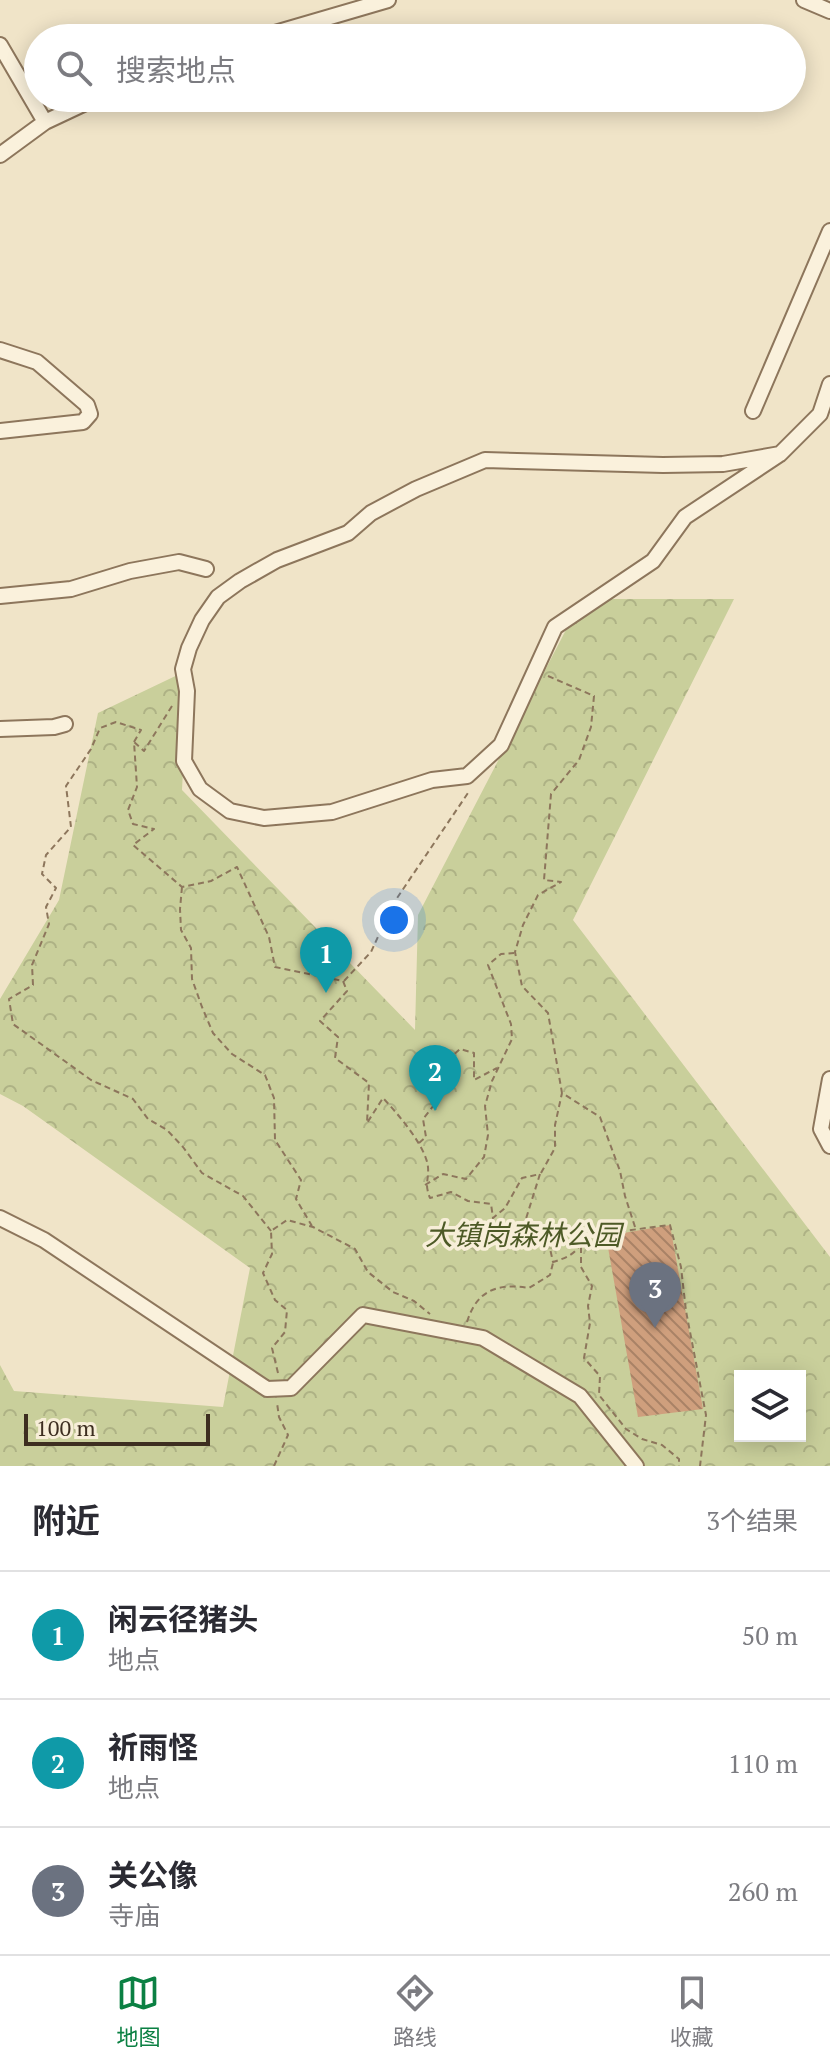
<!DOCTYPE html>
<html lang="zh">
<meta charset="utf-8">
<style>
body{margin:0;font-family:"PT Serif","Noto Sans SC",serif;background:#f7f7f7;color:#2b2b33}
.controls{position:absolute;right:24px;bottom:24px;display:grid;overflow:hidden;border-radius:0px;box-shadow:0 4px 20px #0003}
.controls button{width:72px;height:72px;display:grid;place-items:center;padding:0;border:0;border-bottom:2px solid #e1e1e2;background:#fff;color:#2b2b33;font:40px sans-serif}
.scale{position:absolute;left:24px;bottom:20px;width:186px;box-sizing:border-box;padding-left:8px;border:4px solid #3d2e20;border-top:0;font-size:22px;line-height:28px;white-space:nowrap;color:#3d2e20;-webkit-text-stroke:6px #f7eed8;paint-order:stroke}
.you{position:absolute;left:394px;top:920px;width:28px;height:28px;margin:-20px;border:6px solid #fff;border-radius:50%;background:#1a73e8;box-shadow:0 0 0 12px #1a73e833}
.badge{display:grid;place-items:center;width:52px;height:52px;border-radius:50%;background:#0b8043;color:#fff;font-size:26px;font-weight:700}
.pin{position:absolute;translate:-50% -66px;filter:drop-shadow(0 2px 4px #0008)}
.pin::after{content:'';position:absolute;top:42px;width:28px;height:24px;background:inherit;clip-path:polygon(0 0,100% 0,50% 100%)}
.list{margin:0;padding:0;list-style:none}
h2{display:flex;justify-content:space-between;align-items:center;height:104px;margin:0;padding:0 32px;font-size:34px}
h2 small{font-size:26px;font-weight:400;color:#7c7c81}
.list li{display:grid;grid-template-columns:52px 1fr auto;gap:24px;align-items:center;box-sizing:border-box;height:128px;padding:0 32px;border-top:2px solid #e1e1e2}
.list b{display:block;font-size:30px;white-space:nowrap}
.list p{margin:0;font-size:26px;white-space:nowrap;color:#7c7c81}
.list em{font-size:26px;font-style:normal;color:#7c7c81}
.icon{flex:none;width:44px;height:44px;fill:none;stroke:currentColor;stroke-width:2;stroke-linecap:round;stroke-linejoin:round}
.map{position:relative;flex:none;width:830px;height:1466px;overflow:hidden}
.search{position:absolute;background:#fff;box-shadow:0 4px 20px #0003;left:24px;right:24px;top:24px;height:88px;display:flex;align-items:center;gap:20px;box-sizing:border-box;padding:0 28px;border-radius:44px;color:#7c7c81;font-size:30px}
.sheet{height:488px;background:#fff}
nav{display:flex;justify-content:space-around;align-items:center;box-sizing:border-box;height:112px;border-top:2px solid #e1e1e2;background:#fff;font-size:22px;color:#7c7c81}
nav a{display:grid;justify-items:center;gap:4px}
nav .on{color:#0b8043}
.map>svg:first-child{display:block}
.forest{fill:url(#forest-crowns);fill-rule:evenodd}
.building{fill:url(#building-back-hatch)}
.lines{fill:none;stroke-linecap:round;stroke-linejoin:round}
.street-casing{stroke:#8d765c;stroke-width:18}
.path{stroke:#8d765c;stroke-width:2;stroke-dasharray:6 4;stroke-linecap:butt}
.street{stroke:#faf1dc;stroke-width:14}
.labels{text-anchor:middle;stroke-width:7;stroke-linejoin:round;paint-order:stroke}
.park-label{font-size:28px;font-style:italic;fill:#4d5a26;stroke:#f7eed8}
</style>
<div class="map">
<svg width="830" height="1466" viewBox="0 0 830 1466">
<defs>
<pattern id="forest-crowns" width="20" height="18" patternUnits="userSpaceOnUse" patternTransform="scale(2)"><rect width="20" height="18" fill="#c9cf9b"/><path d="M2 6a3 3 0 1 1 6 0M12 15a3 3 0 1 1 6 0" fill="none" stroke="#aeb285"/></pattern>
<pattern id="building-back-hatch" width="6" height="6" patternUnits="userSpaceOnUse" patternTransform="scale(2)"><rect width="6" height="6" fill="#cf9f7d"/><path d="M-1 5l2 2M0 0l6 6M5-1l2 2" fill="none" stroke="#a98266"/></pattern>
</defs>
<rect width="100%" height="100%" fill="#f0e4c8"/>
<!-- forest -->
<path class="forest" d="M582,599h152l-161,321 257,337v209h-830v-101l14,26 209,16 27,-139 -227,-162 -23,-12v-95l59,-99 39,-187 90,-43 -6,120 233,240 3,-115zM740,1376h60v60h-60z"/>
<!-- building -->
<path class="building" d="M670,1225l33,184 -65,8 -32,-181z"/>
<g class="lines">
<!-- street casing -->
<g class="street-casing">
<path id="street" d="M804,0l26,11
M258,38l130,-38
M0,45l45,77
M0,155l45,-33 51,-24
M0,350l37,12 50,43 3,9 -7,8 -83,9
M753,411l77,-180
M780,454l-57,10 -60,1 -178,-5 -69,29 -45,24 -23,20 -71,27 -37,21 -22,16 -16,23 -13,28 -6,21 4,22 -3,70 16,28 30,22 34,7 68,-6 100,-32 35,-4 34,-31 54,-118 98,-66 32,-44 95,-63 40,-40 10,-30
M0,596l71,-7 59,-18 49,-9 27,7
M0,729l54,-2 11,-3
M830,1079l-9,50 9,17
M0,1218l44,22 223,149 24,-1 72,-73 120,23 97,58 56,70"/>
</g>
<!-- path -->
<path class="path" d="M548,676l46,20 -3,31 -12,33 -28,34 -7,86 17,2 -23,13 -15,30 -8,27 7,34 26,27 14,80 38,24 20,54 5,25 11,34
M172,706l-28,45 -10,-9 3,45 -9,23 5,14 21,5 -21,16 49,42 29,-6 26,-14 32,70 6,30 68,14 4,10 -27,30 18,16 -3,21 34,25 -2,40 16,-25c14,15 43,48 45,69 1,14 -4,16 2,31l21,-6 17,9 23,3 2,14 12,-10 17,-30 18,-4 -16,51 21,1 8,36c16,-5 25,-9 31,-26l86,-11 11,42 5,44 20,104 -6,51
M134,742l7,-12 -25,-8 -16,6 -9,21 -25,37 5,41 -25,28 -4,19 14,14 -10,19 3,17 -17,41 1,20 -24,14 4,25 78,56 42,19 15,20 19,11 16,17 19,26 41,23 28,35
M182,887l-2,22 1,21 10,18 1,31 10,28 11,26 19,21 33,21 9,23 1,42 26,40 -5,19 16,27
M344,981l27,-29 22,-48 77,-114
M419,1143l7,-6 -3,-18 11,-14 -7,-27 33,-29 14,4v27l23,-12
M541,1173l14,-25v-23l7,-32
M425,1185l18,-11 23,5 18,-22 4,-22 -3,-29 7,-25 20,-42 -1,-15 -23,-59 13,-11 13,-1
M581,1247v20l11,19 -4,20 2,17 -6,35 16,18 -1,19 27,34 16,10 20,6 17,14v7
M467,1322c10,-33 32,-39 62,-34l21,-13 3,-12
M278,1373l-6,-25 13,-16 2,-22 -12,-10 -12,-27 9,-19 -1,-23 16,-11 26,7 42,22 13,23 25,20 21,9 16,13
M274,1466l14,-31 -9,-18 -2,-14"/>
<!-- street -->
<use href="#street" class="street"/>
</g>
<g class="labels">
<!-- park labels -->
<g class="park-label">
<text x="523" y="1245">大镇岗森林公园</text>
</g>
</g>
</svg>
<div class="controls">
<button><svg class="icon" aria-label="layers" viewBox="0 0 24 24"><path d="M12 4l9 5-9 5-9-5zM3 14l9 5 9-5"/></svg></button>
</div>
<div class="scale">100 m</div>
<div class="you"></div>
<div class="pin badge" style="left:326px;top:993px;background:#0f9aa8">1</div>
<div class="pin badge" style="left:435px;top:1111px;background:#0f9aa8">2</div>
<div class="pin badge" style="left:655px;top:1328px;background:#6b7280">3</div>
<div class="search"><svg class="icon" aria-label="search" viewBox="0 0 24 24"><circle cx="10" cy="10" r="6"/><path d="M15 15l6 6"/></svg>搜索地点</div>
</div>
<section class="sheet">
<h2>附近<small>3个结果</small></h2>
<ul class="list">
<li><span class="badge" style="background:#0f9aa8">1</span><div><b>闲云径猪头</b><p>地点</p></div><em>50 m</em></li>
<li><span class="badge" style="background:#0f9aa8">2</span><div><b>祈雨怪</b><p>地点</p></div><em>110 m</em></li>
<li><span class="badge" style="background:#6b7280">3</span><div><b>关公像</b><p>寺庙</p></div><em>260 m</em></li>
</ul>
</section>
<nav>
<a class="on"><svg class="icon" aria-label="map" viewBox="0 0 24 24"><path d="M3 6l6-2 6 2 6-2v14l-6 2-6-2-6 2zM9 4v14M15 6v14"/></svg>地图</a>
<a><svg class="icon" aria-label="directions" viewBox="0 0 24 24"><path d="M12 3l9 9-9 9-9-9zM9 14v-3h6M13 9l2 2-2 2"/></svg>路线</a>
<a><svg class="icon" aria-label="saved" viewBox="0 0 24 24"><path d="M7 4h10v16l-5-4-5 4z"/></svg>收藏</a>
</nav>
